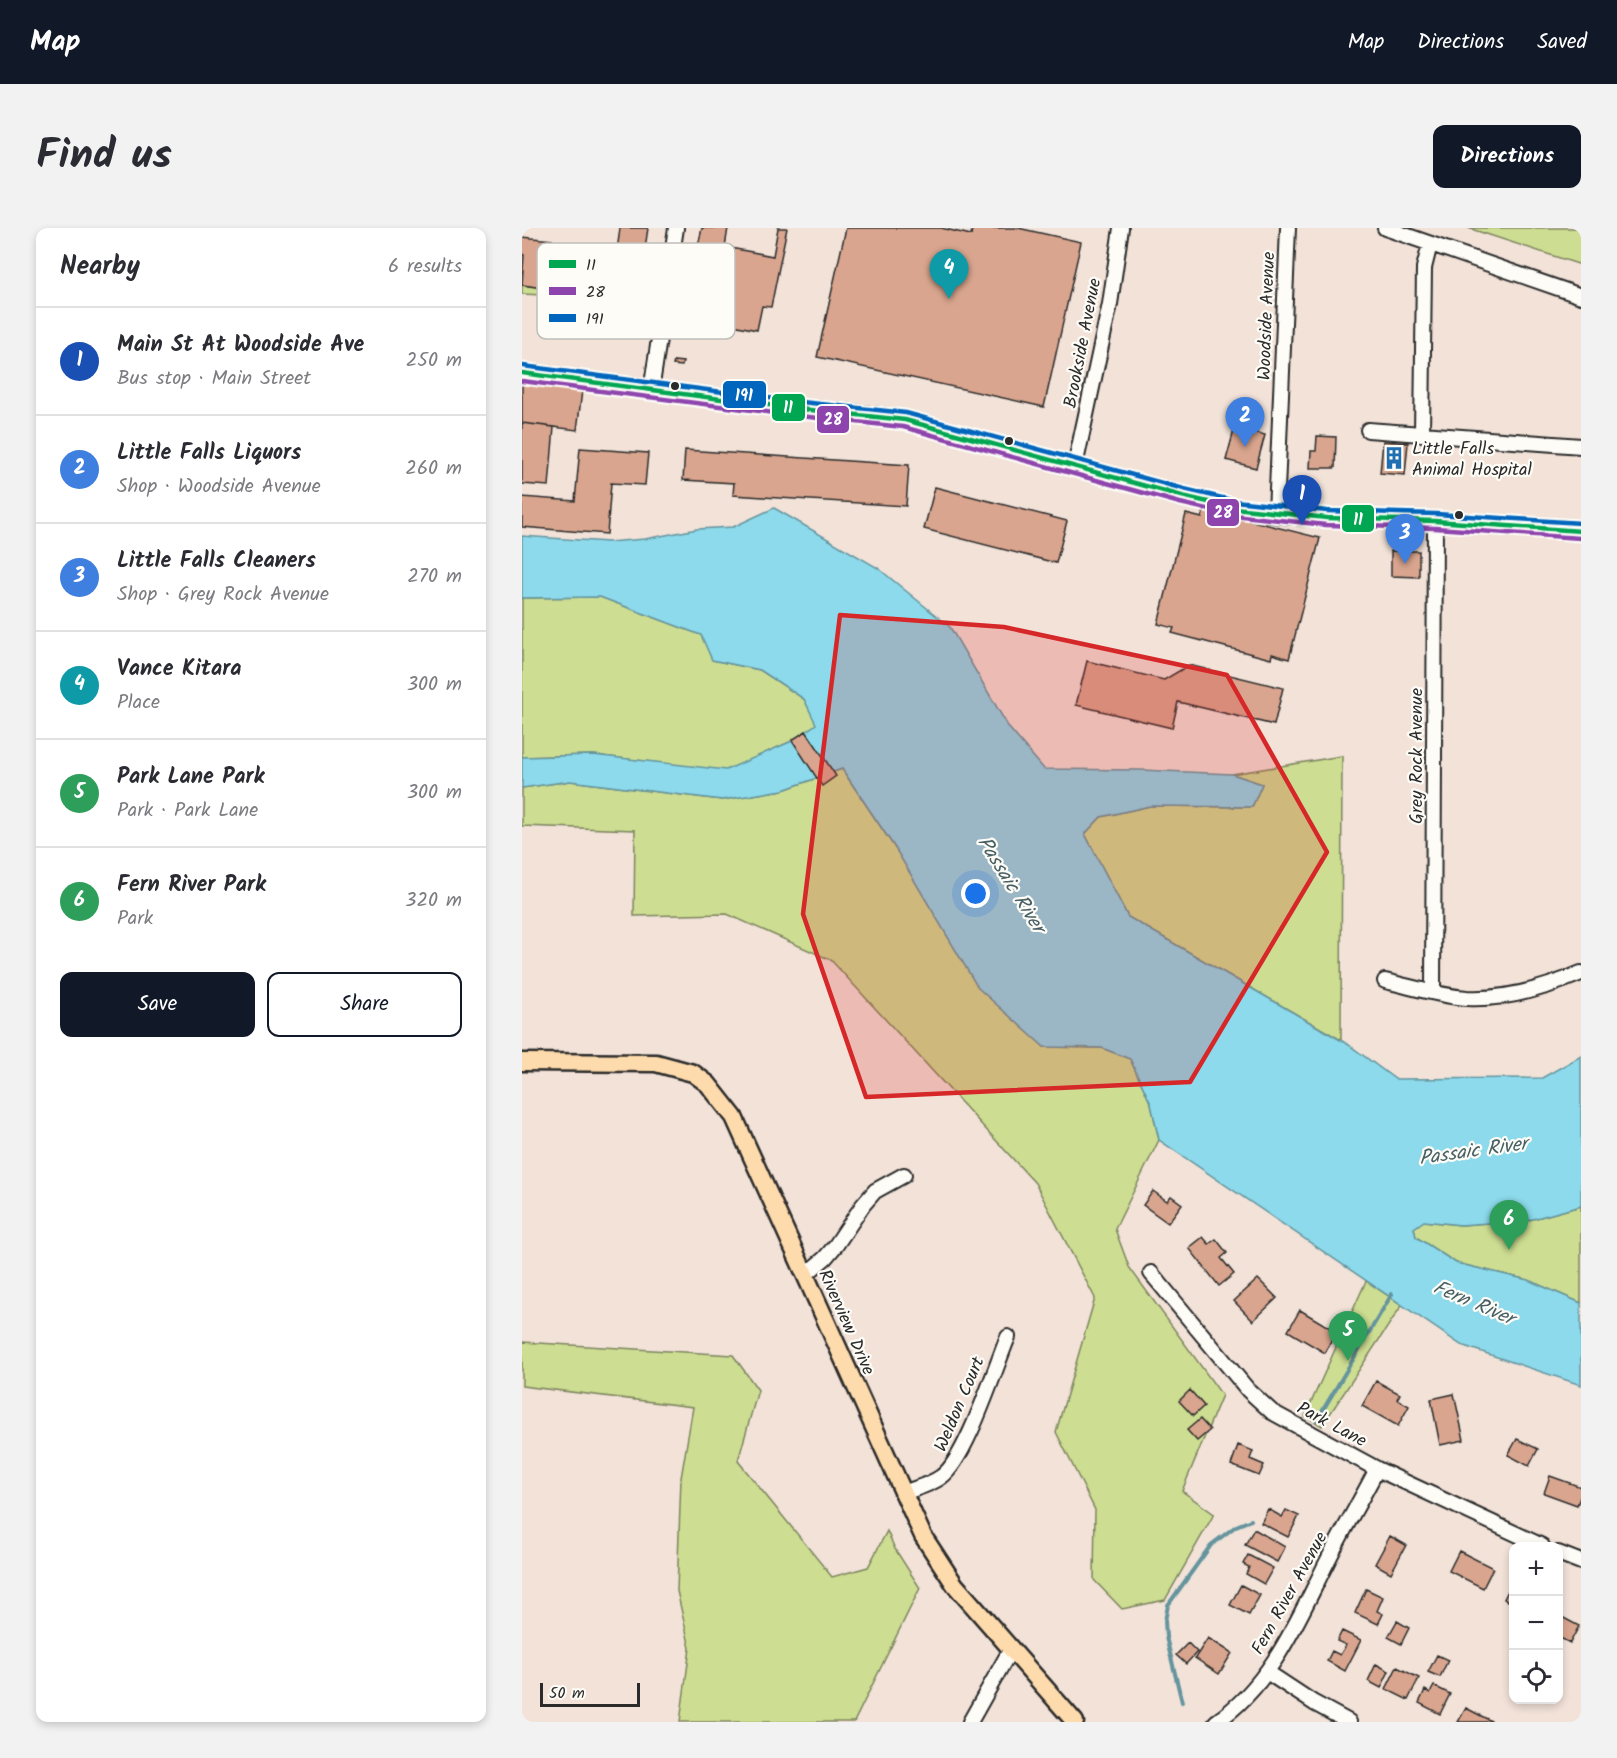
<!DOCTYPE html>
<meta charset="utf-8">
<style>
body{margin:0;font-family:Kalam,sans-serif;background:#f2f2f3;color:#2b2b33}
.controls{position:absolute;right:18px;bottom:18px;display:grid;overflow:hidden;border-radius:12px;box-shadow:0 3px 9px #0003}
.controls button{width:54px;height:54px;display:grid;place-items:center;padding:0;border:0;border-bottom:2px solid #e1e1e2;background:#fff;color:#2b2b33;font:30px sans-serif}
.scale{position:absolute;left:18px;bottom:15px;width:100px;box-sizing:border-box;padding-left:6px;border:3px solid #2b2b2b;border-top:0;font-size:16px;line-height:21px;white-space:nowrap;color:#2b2b2b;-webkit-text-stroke:4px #fdfcf7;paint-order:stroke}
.you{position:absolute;left:454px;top:666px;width:21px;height:21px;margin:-15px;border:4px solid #fff;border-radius:50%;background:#1a73e8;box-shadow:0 0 0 9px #1a73e833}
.badge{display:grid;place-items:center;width:39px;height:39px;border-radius:50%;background:#111827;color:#fff;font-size:20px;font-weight:700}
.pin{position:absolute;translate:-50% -50px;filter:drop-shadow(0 2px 3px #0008)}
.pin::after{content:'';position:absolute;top:32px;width:21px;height:18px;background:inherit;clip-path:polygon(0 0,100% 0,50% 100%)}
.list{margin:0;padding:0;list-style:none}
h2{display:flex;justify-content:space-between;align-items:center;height:78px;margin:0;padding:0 24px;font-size:26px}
h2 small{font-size:20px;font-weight:400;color:#7c7c81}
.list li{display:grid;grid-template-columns:39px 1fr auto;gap:18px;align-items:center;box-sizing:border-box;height:108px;padding:0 24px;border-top:2px solid #e1e1e2}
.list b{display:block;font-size:22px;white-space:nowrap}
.list p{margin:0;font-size:20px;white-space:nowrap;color:#7c7c81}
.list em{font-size:20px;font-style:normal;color:#7c7c81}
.actions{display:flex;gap:12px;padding:18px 24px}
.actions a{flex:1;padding:14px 0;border:2px solid #111827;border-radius:12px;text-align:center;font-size:21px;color:#111827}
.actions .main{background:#111827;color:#fff}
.icon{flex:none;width:33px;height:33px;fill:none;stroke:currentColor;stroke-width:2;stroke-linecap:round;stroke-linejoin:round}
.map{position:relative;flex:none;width:1059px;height:1494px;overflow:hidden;border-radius:12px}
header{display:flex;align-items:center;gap:36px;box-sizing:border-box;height:84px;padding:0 30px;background:#111827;color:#fff}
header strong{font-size:28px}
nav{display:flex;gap:33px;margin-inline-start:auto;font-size:21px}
.intro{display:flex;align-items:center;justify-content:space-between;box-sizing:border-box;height:144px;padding:0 36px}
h1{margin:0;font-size:42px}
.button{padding:15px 27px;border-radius:12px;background:#111827;color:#fff;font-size:21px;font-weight:700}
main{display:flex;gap:36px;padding:0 36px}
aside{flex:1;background:#fff;border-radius:12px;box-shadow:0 3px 9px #0003}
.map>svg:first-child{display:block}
.green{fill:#cddd91;stroke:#7c845e;stroke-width:1.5}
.water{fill:#8cdaeb;stroke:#65949e;stroke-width:1.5}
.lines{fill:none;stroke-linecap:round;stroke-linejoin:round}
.stream{stroke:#65949e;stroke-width:4}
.building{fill:#d9a58e;stroke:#2b2b2b;stroke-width:1.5}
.minor-casing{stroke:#2b2b2b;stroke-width:18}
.major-casing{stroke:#2b2b2b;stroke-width:21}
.minor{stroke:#fdfcf7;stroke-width:14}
.major{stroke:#fedbac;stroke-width:16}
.bus-1-casing{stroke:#fdfcf7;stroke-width:9}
.bus-2-casing{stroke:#fdfcf7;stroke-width:9}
.bus-3-casing{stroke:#fdfcf7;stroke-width:9}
.bus-1{stroke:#00a651;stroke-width:4.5}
.bus-2{stroke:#8e44ad;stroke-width:4.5}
.bus-3{stroke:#0065bd;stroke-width:4.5}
.marked{fill:#d62828;fill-opacity:0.2;stroke:#d62828;stroke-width:4.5;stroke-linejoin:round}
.bus-dot{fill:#2b2b2b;stroke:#fdfcf7;stroke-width:2}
.labels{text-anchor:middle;stroke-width:4.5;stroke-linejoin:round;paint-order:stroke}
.street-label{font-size:18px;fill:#2b2b2b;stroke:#fdfcf7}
.poi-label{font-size:18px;fill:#2b2b2b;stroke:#fdfcf7;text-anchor:start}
.water-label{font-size:20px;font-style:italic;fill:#486065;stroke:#fdfcf7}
.key{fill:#fdfcf7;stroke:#bebdba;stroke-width:1.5}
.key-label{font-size:16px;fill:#2b2b2b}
.line-badge{stroke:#fdfcf7;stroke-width:2}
.badge-label{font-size:16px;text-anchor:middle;font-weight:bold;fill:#fff}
</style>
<header>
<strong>Map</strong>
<nav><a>Map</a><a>Directions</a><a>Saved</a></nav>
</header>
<div class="intro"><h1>Find us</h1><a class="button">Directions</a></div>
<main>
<aside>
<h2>Nearby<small>6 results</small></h2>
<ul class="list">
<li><span class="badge" style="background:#1a4fb4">1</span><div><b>Main St At Woodside Ave</b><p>Bus stop · Main Street</p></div><em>250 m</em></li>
<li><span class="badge" style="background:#3f7fe0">2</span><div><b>Little Falls Liquors</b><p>Shop · Woodside Avenue</p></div><em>260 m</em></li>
<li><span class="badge" style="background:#3f7fe0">3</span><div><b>Little Falls Cleaners</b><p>Shop · Grey Rock Avenue</p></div><em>270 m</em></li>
<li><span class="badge" style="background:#0f9aa8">4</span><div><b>Vance Kitara</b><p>Place</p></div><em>300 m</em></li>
<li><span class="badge" style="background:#2e9e5b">5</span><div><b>Park Lane Park</b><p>Park · Park Lane</p></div><em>300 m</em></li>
<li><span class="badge" style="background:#2e9e5b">6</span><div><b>Fern River Park</b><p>Park</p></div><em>320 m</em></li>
</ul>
<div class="actions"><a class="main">Save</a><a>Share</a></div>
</aside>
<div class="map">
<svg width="1059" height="1494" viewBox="0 0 1059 1494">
<rect width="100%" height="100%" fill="#f2e2d8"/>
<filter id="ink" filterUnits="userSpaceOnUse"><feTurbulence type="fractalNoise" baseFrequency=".0167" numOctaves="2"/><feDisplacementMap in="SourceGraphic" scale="12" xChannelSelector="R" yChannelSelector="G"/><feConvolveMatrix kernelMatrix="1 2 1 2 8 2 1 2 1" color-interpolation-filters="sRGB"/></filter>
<g filter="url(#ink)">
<!-- green -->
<path class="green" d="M946,0h113v37z
M0,57l22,3 -1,7 -21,-1z
M78,369l101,38 12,25 47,10 44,29 13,25 -25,17 -66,30 -133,-16 -71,2v-159z
M820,528l-1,284 -213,-123 -43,-83 16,-17 49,-11 102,1 10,-23 -30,-10z
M320,541l53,79 149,199 58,1 28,11 21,45 8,36 -44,89 14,38 93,128 -40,96 32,23 -49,86 -43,9 -28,-29 1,-70 -39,-78 39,-134 -60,-115 -204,-223 -104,-46 -93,2 1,-86 -113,-4v-38l48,-7 152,19 61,-10z
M1059,978v97l-53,-23 -72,-17 -40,-26 -2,-9 9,-7 38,4 68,-5z
M844,1053l36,24 -80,121 -17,-10z
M0,1114l211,13 25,35 -20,71 94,116 36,-10 19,-36 8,18 25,39 -66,134h-174l10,-74 -13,-57 4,-113 12,-71 -171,-21z"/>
<!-- water -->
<path class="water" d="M252,280l104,60 72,59 59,101 35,41 97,1 91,4 30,10 -10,23 -102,-1 -49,11 -16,17 43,83 221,128 46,34 147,-1 39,-22v150l-52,14 -68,5 -37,-4 -10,7 2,9 40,26 72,17 53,23v82l-120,-40 -302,-205 -8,-36 -21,-45 -28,-11 -58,-1 -66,-59 -83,-140 -53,-79 -59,21 -61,10 -152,-19 -48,7v-31l71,-2 133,15 66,-29 24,-17 -12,-25 -44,-29 -48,-10 -11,-25 -101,-38 -78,1v-62l86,6 37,-3 52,-10 36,-2z"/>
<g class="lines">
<!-- stream -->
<path class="stream" d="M795,1192l75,-126
M660,1474l-16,-65 -1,-16 3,-16 43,-60 25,-19 15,-6"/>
</g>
<!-- building -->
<path class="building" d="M98,0h28l-6,41 -31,-4 -4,32 -25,-3 -1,6 -38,-5 1,-7 -22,-3 2,-30h-2v-18l30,3 -2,20 33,4 2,-17 32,4z
M180,0h26l-3,19 48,9 5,-28h9l-16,79 -9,-1 -5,24 -38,-8 -1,7 -12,-3 4,-19 -24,-5z
M324,0h95l30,7 1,-7h46l63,14 -37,165 -227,-50z
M152,133l9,1 -1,4 -9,-1z
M0,155l60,8 -5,39 -55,-7z
M0,195l32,4 -5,59 -27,-2z
M713,199l30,8 -9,33 -30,-8z
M795,208l19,1 -1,31h-25l1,-17h5z
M861,213l25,2 -3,32 -25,-2z
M58,220l68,5 -3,32 -34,-2 -4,51 -85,-7v-30l53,4z
M163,222l224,15 -3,41 -173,-11 1,-12 -51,-3z
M413,259l132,34 -11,42 -132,-34z
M682,281l116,29 -31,121 -17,-5 -1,5 -99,-26 2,-5 -16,-4 28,-110 16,4z
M869,323h28v26l-28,-1z
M565,433l77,19 25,-15 94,23 -9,37 -96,-23 -6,26 -96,-23z
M284,503l30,45 -14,10 -30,-46z
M631,963l14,10 4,-5 11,8 -14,19 -25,-18z
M681,1009l6,7 7,-5 11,14 -6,5 13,16 -15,12 -30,-38z
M736,1051l19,19 -24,23 -19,-20z
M778,1082l37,22 -12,21 -37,-22z
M854,1153l24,13 -3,5 12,7 -11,20 -36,-20z
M668,1162l14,16 -11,10 -14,-15z
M932,1166l10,46 -24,5 -9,-46z
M678,1191l10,11 -13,11 -10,-11z
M995,1211l21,10 -9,17 -21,-11z
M716,1217l15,6 -3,8 14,6 -5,11 -28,-11z
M1028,1248l31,11v8l-4,10 -33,-12z
M746,1281l14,8 4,-7 13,6 -11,21 -27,-14z
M732,1301l31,18 -8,15 -32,-17z
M868,1308l16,9 -15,28 -16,-9z
M937,1323l34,17 -10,20 -34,-17z
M726,1327l25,13 -9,16 -18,-10 3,-7 -6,-3z
M719,1357l19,10 -11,20 -19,-10z
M844,1361l17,8 -6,14 6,3 -5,10 -23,-11z
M987,1361l5,2v13l-10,-5z
M1036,1387l21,11 -9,17 -12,-6z
M875,1393l12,7 -8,16 -13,-7z
M820,1403l19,9 -16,31 -18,-10 5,-10 8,4 6,-10 -9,-4z
M686,1410l24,15 -13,21 -24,-16z
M666,1415l9,9 -11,12 -10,-9z
M915,1427l11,5 -8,17 -12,-5z
M854,1436l13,7 -8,17 -13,-7z
M875,1439l22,11 -11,22 -22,-11z
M912,1458l16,8 -10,20 -21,-11 6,-13 5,3z
M944,1480l25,13v1h-33z"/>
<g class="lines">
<!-- minor casing -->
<g class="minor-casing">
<path id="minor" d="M863,0l196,68
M129,163l25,-163
M846,202l213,16
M900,206l2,-166 6,-24
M553,238l35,-162 11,-76
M754,286l12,-286
M863,753c27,6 55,15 82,17 39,2 79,-10 114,-25
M911,764l2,-471
M629,1045l97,117 24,22 105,57 165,77
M283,1047l20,-17 11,-13 27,-40 12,-14 29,-16
M381,1265c13,-5 27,-8 38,-16 25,-17 54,-109 67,-140
M1036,1325l23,9
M745,1444l47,31 35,19
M448,1494l41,-73
M694,1494c56,-38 82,-103 111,-160 16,-32 34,-62 50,-93"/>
</g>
<!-- major casing -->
<g class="major-casing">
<path id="major" d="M0,145c90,12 179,24 269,35 38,4 76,6 114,12l277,76 52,12 42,6 51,4 108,3 146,10
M0,834l134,1 37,10 15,11 26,33 189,419 32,49 120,137"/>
</g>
<!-- minor -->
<use href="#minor" class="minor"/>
<!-- major -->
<use href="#major" class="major"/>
<!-- bus-1 casing -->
<g class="bus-1-casing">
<path id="bus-1" d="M0,145l269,35 114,12 277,76 52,12 93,10 108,3 146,10"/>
</g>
<!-- bus-2 casing -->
<g class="bus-2-casing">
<path id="bus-2" d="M0,153l268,34 113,12 277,76 53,12 93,10 109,3 145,10"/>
</g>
<!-- bus-3 casing -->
<g class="bus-3-casing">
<path id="bus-3" d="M1,138l269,35 114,12 278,76 51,12 92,10 109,3 145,9"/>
</g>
<!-- bus-1 -->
<use href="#bus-1" class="bus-1"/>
<!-- bus-2 -->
<use href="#bus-2" class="bus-2"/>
<!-- bus-3 -->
<use href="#bus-3" class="bus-3"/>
</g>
</g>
<!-- marked area -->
<path class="marked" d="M318,387l164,12 223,48 100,177 -137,230 -324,15 -63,-183z"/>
<!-- icons -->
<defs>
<g id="building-bare" transform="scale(1.8)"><path d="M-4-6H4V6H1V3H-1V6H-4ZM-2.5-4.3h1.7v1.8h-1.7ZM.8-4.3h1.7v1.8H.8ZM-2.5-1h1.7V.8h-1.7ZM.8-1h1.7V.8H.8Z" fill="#1f6fb2" stroke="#fdfcf7" stroke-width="2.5" paint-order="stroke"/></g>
</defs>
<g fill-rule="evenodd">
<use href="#building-bare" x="872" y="230"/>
</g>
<!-- markers -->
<g class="bus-dot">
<circle cx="153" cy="158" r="5"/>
<circle cx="487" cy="213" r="5"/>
<circle cx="937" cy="287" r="5"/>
</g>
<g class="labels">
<!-- street labels -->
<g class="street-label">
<text transform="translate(744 88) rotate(-88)" y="6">Woodside Avenue</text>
<text transform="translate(560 115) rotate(-79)" y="6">Brookside Avenue</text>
<text transform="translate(894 528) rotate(-90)" y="6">Grey Rock Avenue</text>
<text transform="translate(325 1094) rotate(66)" y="6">Riverview Drive</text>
<text transform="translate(437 1176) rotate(-67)" y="6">Weldon Court</text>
<text transform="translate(810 1196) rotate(28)" y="6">Park Lane</text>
<text transform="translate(767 1365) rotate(-61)" y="6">Fern River Avenue</text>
</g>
<!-- poi labels -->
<g class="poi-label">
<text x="890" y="226">Little Falls<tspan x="890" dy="21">Animal Hospital</tspan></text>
</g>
<!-- water labels -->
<g class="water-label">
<text transform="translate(490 656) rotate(58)" y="7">Passaic River</text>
<text transform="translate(951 922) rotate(-8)" y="7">Passaic River</text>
<text transform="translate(952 1074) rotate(23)" y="7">Fern River</text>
</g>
</g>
<!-- legend -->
<rect x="15" y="15" width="198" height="96" rx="9" class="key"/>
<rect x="27" y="32" width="27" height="8" fill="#00a651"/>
<rect x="27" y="59" width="27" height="8" fill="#8e44ad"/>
<rect x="27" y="86" width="27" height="8" fill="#0065bd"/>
<g class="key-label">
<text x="64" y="42">11</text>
<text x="64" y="69">28</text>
<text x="64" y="96">191</text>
</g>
<g class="line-badge">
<rect x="200" y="152" width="45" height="29" rx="6" fill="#0065bd"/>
<rect x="249" y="165" width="35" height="29" rx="6" fill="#00a651"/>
<rect x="294" y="177" width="34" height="29" rx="6" fill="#8e44ad"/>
<rect x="684" y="270" width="34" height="29" rx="6" fill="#8e44ad"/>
<rect x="819" y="276" width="34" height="29" rx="6" fill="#00a651"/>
</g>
<g class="badge-label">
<text x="222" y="173">191</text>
<text x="266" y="185">11</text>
<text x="311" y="197">28</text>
<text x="701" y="290">28</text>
<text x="836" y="297">11</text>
</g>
</svg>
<div class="controls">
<button>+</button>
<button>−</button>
<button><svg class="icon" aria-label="locate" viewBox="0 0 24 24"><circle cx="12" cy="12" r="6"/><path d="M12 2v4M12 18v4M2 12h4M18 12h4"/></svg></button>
</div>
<div class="scale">50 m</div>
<div class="you"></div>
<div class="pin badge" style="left:780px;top:297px;background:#1a4fb4">1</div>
<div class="pin badge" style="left:723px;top:219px;background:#3f7fe0">2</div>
<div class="pin badge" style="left:883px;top:336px;background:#3f7fe0">3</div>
<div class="pin badge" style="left:427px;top:71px;background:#0f9aa8">4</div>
<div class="pin badge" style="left:826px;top:1133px;background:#2e9e5b">5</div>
<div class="pin badge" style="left:987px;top:1022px;background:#2e9e5b">6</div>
</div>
</main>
